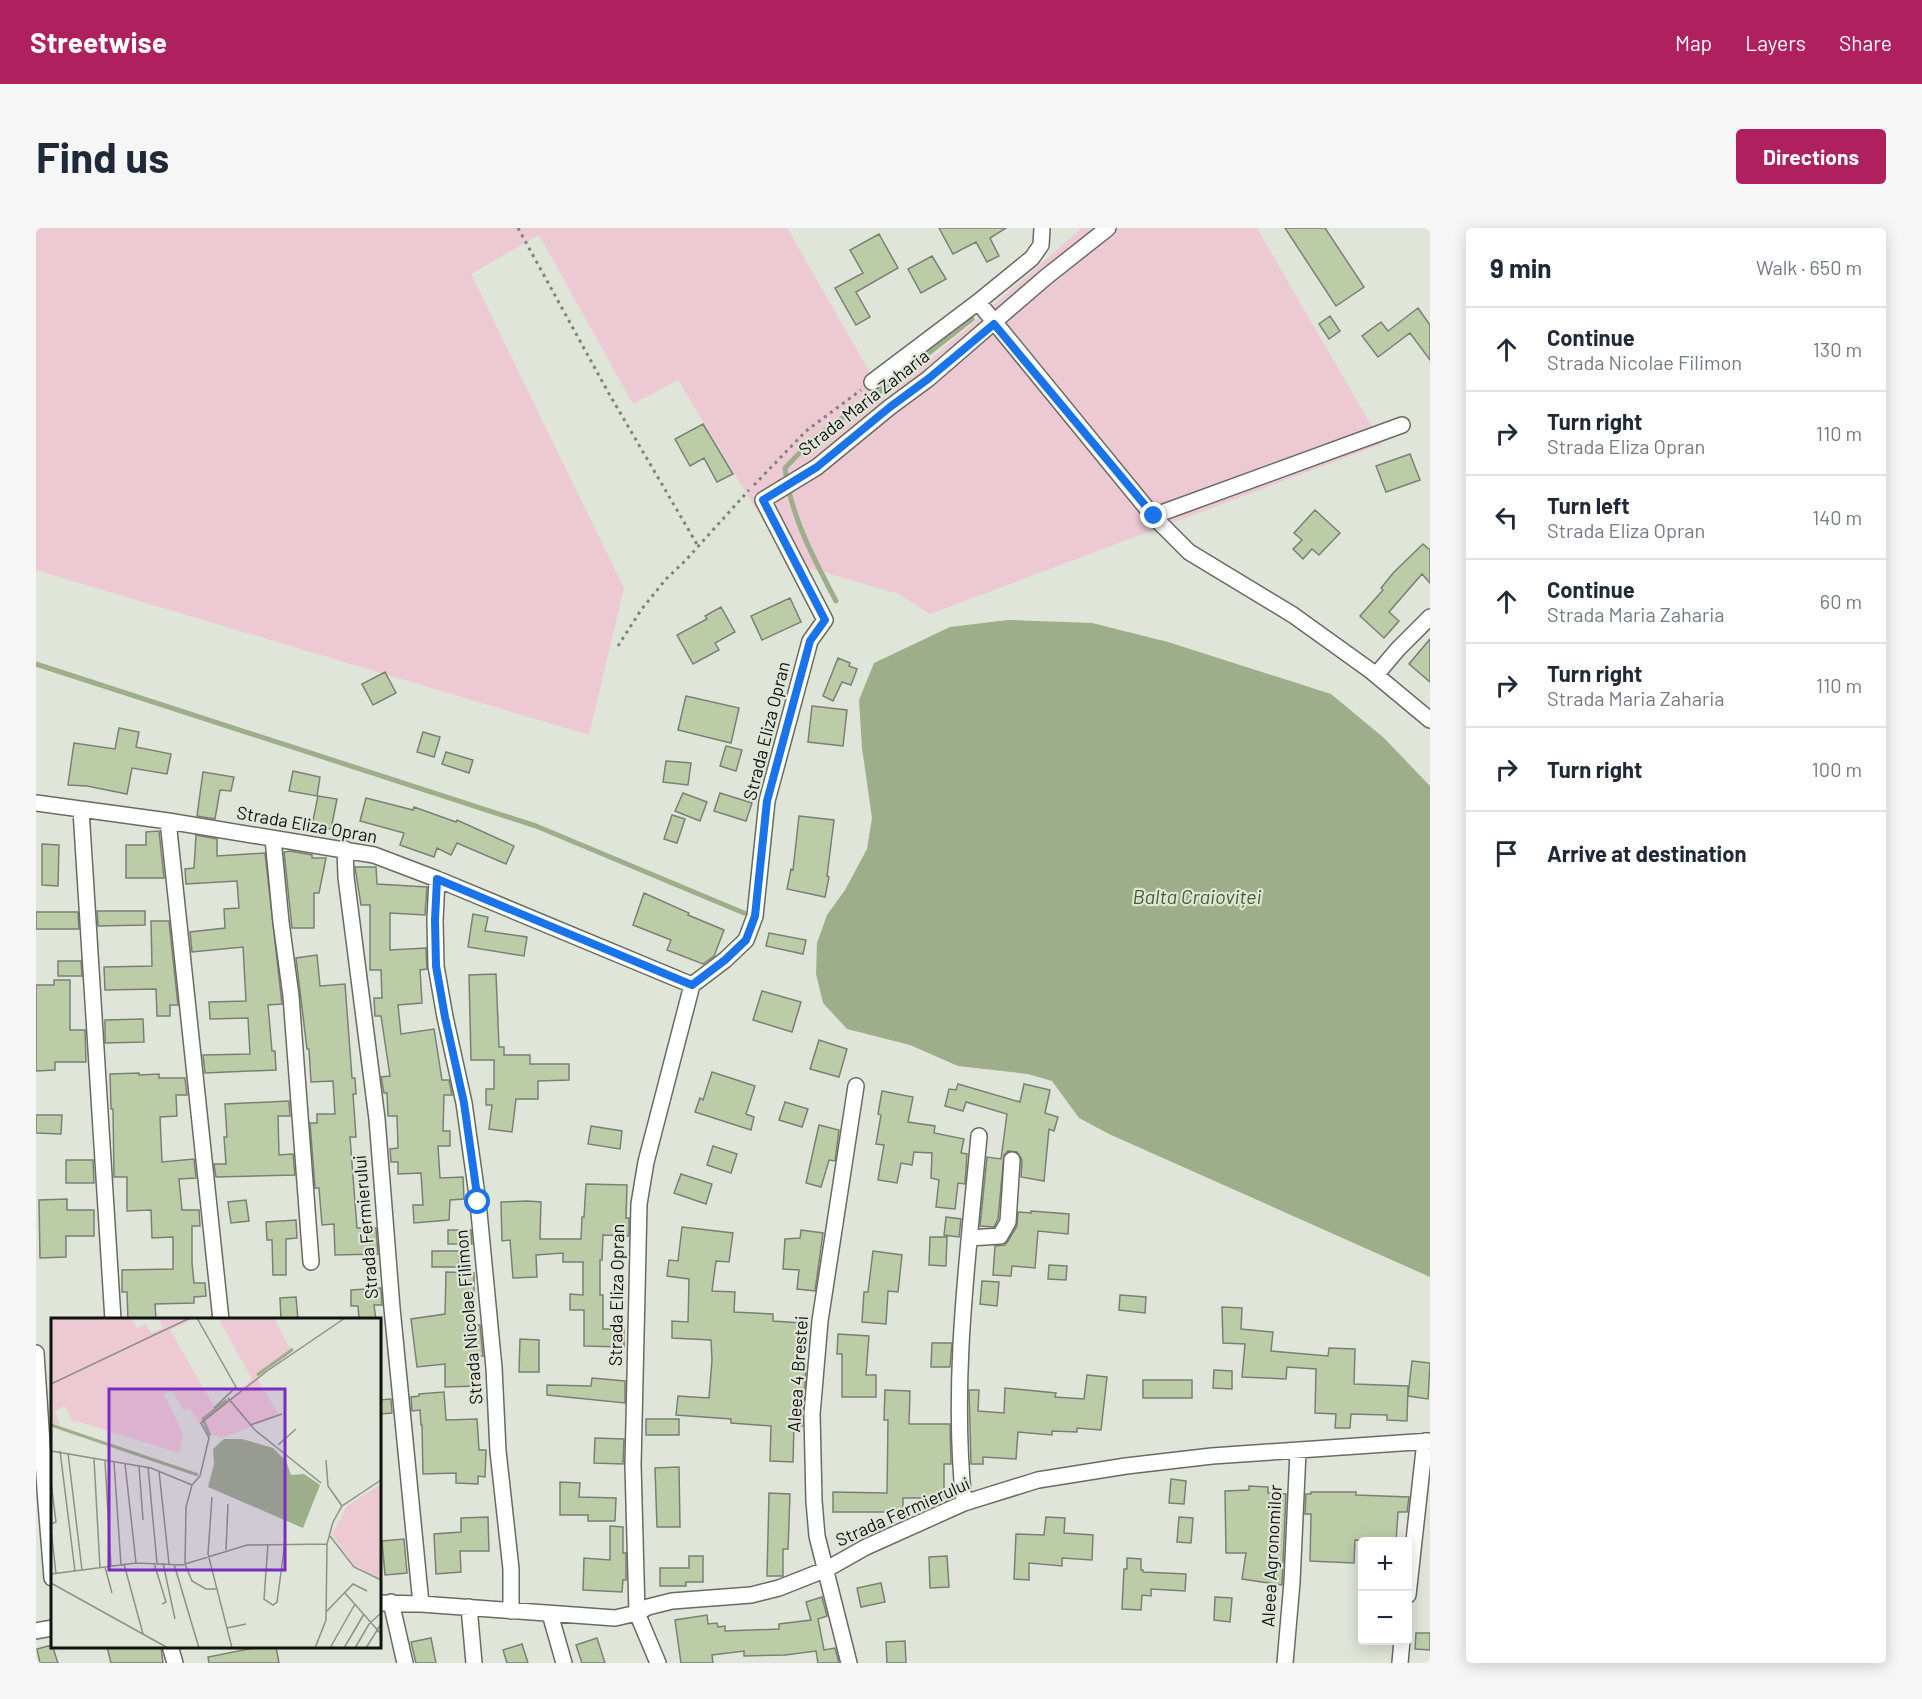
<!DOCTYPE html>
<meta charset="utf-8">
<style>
body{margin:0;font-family:Barlow,sans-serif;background:#f6f6f7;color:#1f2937}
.controls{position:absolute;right:18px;bottom:18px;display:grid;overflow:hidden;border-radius:6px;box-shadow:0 3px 15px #0003}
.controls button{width:54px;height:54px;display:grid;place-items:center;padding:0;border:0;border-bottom:2px solid #e0e1e3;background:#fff;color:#1f2937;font:30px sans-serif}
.stop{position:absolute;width:18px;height:18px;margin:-14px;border:4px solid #1a73e8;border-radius:50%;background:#fff}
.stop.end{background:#1a73e8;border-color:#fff;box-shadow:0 2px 6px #0008}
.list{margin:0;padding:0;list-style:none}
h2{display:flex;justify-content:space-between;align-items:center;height:78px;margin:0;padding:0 24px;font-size:26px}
h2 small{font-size:20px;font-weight:400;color:#747a83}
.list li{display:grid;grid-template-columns:39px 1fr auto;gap:18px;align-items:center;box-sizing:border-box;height:84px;padding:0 24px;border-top:2px solid #e0e1e3}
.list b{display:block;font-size:22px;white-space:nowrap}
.list p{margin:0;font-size:20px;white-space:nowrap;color:#747a83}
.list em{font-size:20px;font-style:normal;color:#747a83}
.icon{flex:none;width:33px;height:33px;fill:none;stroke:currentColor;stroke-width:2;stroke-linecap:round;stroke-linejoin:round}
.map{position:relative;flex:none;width:1394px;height:1435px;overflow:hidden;border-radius:6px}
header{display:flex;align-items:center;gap:36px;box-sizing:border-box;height:84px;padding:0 30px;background:#ae215e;color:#fff}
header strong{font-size:28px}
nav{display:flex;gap:33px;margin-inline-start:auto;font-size:21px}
.intro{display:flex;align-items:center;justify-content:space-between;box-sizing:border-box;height:144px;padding:0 36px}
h1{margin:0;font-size:42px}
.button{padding:15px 27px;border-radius:6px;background:#ae215e;color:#fff;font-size:21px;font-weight:700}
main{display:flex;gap:36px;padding:0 36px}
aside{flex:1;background:#fff;border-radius:6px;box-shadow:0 3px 15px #0003}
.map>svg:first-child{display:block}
.green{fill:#edcad3}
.water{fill:#9eae8a}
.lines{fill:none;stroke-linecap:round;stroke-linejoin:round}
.stream{stroke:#9eae8a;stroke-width:5}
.building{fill:#bbcca7;stroke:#7b8075;stroke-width:1.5}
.street-casing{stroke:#676c61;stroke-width:18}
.path{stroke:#7f837a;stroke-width:3;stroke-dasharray:3 4.5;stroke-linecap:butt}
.street{stroke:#fff;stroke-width:15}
.route{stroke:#1a73e8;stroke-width:8}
.labels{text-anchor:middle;stroke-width:4.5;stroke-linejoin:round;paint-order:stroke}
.street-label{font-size:18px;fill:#11130e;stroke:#dfe5d8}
.water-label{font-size:20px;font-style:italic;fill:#475c26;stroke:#dfe5d8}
.inset-river{fill:none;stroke:#9eae8a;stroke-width:3}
.inset-road{fill:none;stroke:#8d9187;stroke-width:1.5}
.view{fill:#7b2cbf;fill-opacity:0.15;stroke:#7b2cbf;stroke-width:3}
.inset-edge{fill:none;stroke:#11130e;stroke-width:3}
</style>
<header>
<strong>Streetwise</strong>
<nav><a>Map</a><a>Layers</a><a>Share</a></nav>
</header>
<div class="intro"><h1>Find us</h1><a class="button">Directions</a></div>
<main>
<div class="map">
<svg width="1394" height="1435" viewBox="0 0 1394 1435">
<rect width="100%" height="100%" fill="#dfe5d8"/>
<!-- green -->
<path class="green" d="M0,0h751l98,171 197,-171h175l125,216 -452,170 -31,-20 -111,-32 -110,-182 -45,24 -94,-169 -68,39 153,314 -35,147 -553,-165z"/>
<!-- water -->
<path class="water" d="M972,392l84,3 76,19 163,52 53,44 46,48v491l-321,-143 -30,-16 -27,-37 -24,-7 -70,-8 -48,-21 -63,-16 -24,-26 -7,-29 1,-31 10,-28 18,-25 22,-41 5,-31 -10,-70 -3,-48 15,-37 76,-36z"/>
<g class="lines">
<!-- stream -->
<path class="stream" d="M800,373c-22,-42 -46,-86 -51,-133l29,-30 65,-46 93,-73
M0,436l500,162 208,87"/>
</g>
<!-- building -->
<path class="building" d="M903,0h67l-16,10 9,18 -12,6 -11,-20 -23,12z
M1249,0h40l39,59 -28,19z
M843,6l19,34 -42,24 14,25 -14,8 -21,-37 28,-15 -13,-23z
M896,28l14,23 -25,14 -13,-24z
M1382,80l12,17v35l-20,-27 -32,24 -16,-21 19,-14 7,9z
M1294,88l10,15 -11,8 -10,-15z
M667,196l30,50 -16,8 -13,-24 -14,8 -15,-27z
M1374,226l10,26 -34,12 -10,-26z
M1279,282l25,23 -21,22 -7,-6 -9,10 -10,-10 9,-9 -8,-7z
M1387,316l7,6v33l-8,-9 -33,38 10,9 -15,17 -24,-22 23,-26 -2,-2 13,-16z
M754,370l11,24 -39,18 -11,-24z
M685,379l14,25 -20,11 4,7 -26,14 -16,-29 30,-16 -2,-3z
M1394,411v43l-21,-18z
M802,430l12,5 -1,3 8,3 -6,16 -9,-3 -9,19 -10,-5z
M349,444l11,21 -23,12 -11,-21z
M650,468l53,12 -8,35 -53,-13z
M776,478l35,4 -4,36 -35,-4z
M83,500l20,4 -3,15 35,7 -4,20 -35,-6 -5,26 -40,-8 -19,-1 6,-42 41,6z
M387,504l17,5 -6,20 -17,-5z
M690,518l16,4 -6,21 -16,-5z
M410,524l27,8 -4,13 -27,-9z
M630,533l25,2 -3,22 -25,-3z
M257,543l27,6 -3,19 -28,-5z
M167,544l31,5 -3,14 -11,-1 -5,29 -18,-3z
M647,565l24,9 -7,19 -25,-10z
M684,565l32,10 -6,18 -32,-10z
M282,568l19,3 -6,30 -19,-4z
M330,570l47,12 1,-3 42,15 1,-2 57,26 -8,18 -49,-21 -6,12 -14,-7 -3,9 -34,-12 4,-12 -44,-12z
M636,587l13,4 -8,24 -13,-4z
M763,588l35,4 -7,56 2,1 -4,20 -38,-8 4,-20 2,1z
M123,603l5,47h-38v-33h20v-13z
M160,607l21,4v17l48,-3 17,151 -14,1 4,46h3l1,19 -71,3 -2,-18 47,-1 -2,-36 -38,1 -1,-17 37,-1 -3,-54 -51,5 -2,-20 35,-4 -1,-19 15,-1 -2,-27 -51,3 -1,-15 9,-1z
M6,616l17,1 -1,41 -16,-1z
M254,623l22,4v3h14l-7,35h-5v35h-22l-8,-76z
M319,639h21l1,17 50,3 -2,28 -35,-2v37l36,-2 1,21 -7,1 2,33 -24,2 3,29 33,-5 8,51h7l3,15h-8l-1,36h7v15h-12l2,32 23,-1 1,22 -14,1 -1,20 -35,3 -1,-18h10l-2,-32 -23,1v-12h-7l-1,-13 8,-1 -1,-32h-9l-1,-23h-3l-3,-16 9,-1 -9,-60h-6l-1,-18h8l-1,-28h-11v-65h-9z
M608,665l45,20 -1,2 36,15 -10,26 -11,8 -36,-14 4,-10 -38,-15z
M61,683h48v14l-47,1z
M0,684h42l1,17h-43z
M437,686l15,3 -3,14 42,6 -3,19 -56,-9z
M115,693h18l9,84h-8v11h-13l-1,-27 -51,1 -1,-23 48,-1z
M733,705l37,7 -3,14 -37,-8z
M281,727l3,31 25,-2 7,94h3l1,16h-3l3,43h-6l7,91h19l2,26 -43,1 -1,-31 -12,1 -3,-37h-4l-5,-65h7v-9h18l-2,-33 -22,1 -2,-33h-2l-11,-91z
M22,733h23l1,15h-24z
M460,746l3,73h5v8h26v9h39v16l-31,1v18h-22l-4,33 -23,-3 3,-24h-6v-16h8v-29h-23l-2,-85z
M18,752h16v50h15l1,32h-31v8l-19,1v-86h18z
M726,763l39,11 -9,30 -39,-12z
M107,791l1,23 -39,1v-23z
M783,812l28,9 -8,28 -29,-8z
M676,844l43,14 -9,28 8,3 -3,13 -56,-18 5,-14 3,2z
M103,845v2l20,-1v4h26l2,17h-11l1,21 -17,1 2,45 32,-3 2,19 -17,1 3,31h17l1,16h-8v37l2,20h11l1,13 -12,1v6l-39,1 1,16h-28l-1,-28h-5v-22l51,-1v-32l-21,1 -1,-28 -24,1v-34h-13l-1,-68h-2l-1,-35z
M922,856l62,18 4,-18 26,6 -5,23 13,4 -4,14 -5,-2 -5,52 -23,-4 1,-17 -5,-8 -9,-1 -4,4 -6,64 -4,8 -14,-1 7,-69 14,2 6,-45 -41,-12 -3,9 -18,-5 4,-17 7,1z
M846,863l31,6 -5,25 27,4 -1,7 30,6 -3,14 6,1 -2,30 -7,-1 -3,26 -19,-2 3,-27 -8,-2 1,-25 -18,-1 -2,13 -11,-2 -4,20 -19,-3 6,-35 -8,-1 5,-29 -3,-1z
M253,873l1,15h-12l1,39 14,-1 2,21 -79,2 -2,-13h12l-2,-27h3l-2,-33z
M749,874l23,7 -6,18 -23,-7z
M0,887h26l-1,19 -25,-1z
M783,897l20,5 -4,31 -6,-1 -8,27 -15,-4z
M555,898l31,5 -2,18 -32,-5z
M677,918l24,8 -6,19 -24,-8z
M30,932h27l1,23h-28z
M645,946l31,10 -6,20 -32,-11z
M550,956l41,1 -1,33h3v18l-26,-1 -1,25h-2v35h3v34h21v18l-40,-1v-36h-14v-16l13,1v-33h-20v-9l-27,2 1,22 -24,1 -3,-38 -8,1 -1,-39 26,-1 14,1 -1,37h41l1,-22h2z
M31,971v11h27v26h-28v21l-26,1 -1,-58z
M210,972l3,21 -18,2 -3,-21z
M995,983l38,3 -1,20 -30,-3 -3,37 -23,-2 -1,10 -18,-1 2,-29 10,-1 3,-4 9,-15 1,-14 13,1z
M910,989l15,2 -2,18 -15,-2z
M260,992l1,18 -11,1v36h-13l-1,-35h-5l-1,-18z
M646,999l51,6 -4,29 -13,-1 -4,30 23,1 -1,20 39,2v7l29,2 -3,41 7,1 -3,61 -9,-1 -1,37 -23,-1 1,-35 -40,-3v-4l-55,-4 2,-19 31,2 3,-38 -1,-20 -39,-2v-17l16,1 1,-43 -22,-3 2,-16 9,1z
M412,1002h23l1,14h-24z
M765,1002l22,3 -8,58 -18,-2 2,-19 -16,-1 2,-30 15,-1z
M894,1009h17l-1,29 -17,-1z
M396,1023h27v16h-27z
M837,1023l29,4 -4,37 -10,-1 -2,33 -24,-2 2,-30h4z
M1013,1037l18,1 -1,14 -18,-1z
M410,1044l28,1v52h6l3,31h-5l1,30 -34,1v-23l-28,3 -6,-48 34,-5z
M946,1053l17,1 -2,24 -17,-2z
M345,1060l1,17h-8l2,15h-17l-1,-14h-7v-16z
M1084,1067l26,2 -1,16 -26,-3z
M260,1069l2,23h-17l-1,-22z
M1186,1079l20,1 -1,21 32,3 -2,19 57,5 1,-8 26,1 -1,35 54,2 -1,35 -20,-1v-5l-36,-1 -1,14h-15l1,-14 -21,-1 1,-44 -29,-2 -1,12 -44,-2 3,-33 -22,-1z
M802,1106l31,2 -3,39h10v22h-34v-43h-5z
M484,1111l19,1v32h-20z
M896,1115h20l-2,24h-19z
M1376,1133l18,2 -2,36 -20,-3z
M1178,1142l18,1v18l-19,-1z
M1051,1147l20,2 -6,53 -24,-2v4l-25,-1v4l-34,-3 -2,27 -33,-2v7h-12l-2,-74h10l-1,21 26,2 1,-25 51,5 -1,4 29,2z
M556,1150l33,3v22l-78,-8v-10l44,1z
M1107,1152h49v18h-49z
M849,1162l25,1 -1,33h41l1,40h-7v34h-41v14h-70v-20l54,1 1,-73h-4z
M408,1164l2,28 31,-1 2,31h7l-1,27 -7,-1v8l-22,-1v-10l-33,1 -1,-49h-1l-1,-15 -8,1 -1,-14 8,-1v-2z
M355,1171l1,14 -12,1v-14z
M610,1191h33v16h-33z
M559,1210l29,1 -1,25 -29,-1z
M643,1239l1,60h-23l-2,-59z
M1135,1251l15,2 -2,23 -15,-1z
M524,1254l20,1 -1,14 37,1 -1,23h-27v-6h-28z
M1213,1258l19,1v6l18,1 -4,91 -40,-6 4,-26h-20l-1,-62 24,-1z
M1275,1264h45v3l53,2 -2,15h-9l-2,30 -41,-2 -1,23 -44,-2 1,-44v-3h-6l1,-20h5z
M733,1265l21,1 -2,55h-5v27h-16z
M452,1289l1,34h-29l1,21 -25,2 -2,-40 27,-2v-14z
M1010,1289l19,1 -1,15 29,2 -1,25 -30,-2v8l-33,-3v17l-15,-1 2,-45 28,1z
M1143,1289l14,1 -2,25 -14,-1z
M574,1298l13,1v26h3v27h-3l-1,12 -39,-2 1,-32 26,2z
M368,1311l3,34 -22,2 -3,-34z
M653,1328h14v26h-17v4h-26v-18h29z
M911,1328l2,31 -19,1 -1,-31z
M1091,1330l14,1v11h2v2l43,2 -1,17 -34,-2v7l-9,-1 -1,15 -19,-1 2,-40h3z
M845,1355l4,19 -24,5 -4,-19z
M786,1369l5,19 -9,3 6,31 11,-2 4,15h-21l-2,-12 -31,4 -41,1v-5l-32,4 1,8h-32l-6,-43 32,-5 1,9 9,-1 1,4 7,-1v5l54,-2v-5l32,-4 -5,-18z
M1179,1369l17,1 -2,24 -16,-2z
M1380,1405h14v17l-15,-1z
M395,1410l5,25h-20l-5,-21z
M561,1410l8,25h-23l-6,-18z
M869,1413l1,22h-19l-1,-21z
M486,1416l6,19h-21l-4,-13z
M16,1417l6,18h-18l-3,-14z
M71,1419h54l2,16h-52z
M223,1419h17l3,16h-70l-1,-6z"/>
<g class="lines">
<!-- street casing -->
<g class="street-casing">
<path id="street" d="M942,74l175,214 36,36 104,63 78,56 59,49
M836,154l106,-80 54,-44 9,-13 1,-17
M1117,288l249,-91
M1340,447l22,-26 32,-32
M0,575l132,18 206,34 63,24 255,106
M45,582l32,510
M132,593l53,499
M237,611l8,83 10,74 20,266
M309,621l1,28 31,242 15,189 29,296
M401,651l-2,41 1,46 9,51 19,86 14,99 16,166 4,83 13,118v42
M934,1010l30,-2 8,-14 4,-62
M0,1125l9,137 7,88
M928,1275c-13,-122 4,-246 15,-367
M1372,1367l17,-154
M355,1374l14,61
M344,1375l41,1 194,14 22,-5 11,-6 24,-6 79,-6 28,-7 48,-19 39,-22 98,-44 74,-23 88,-14 86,-10 218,-15
M433,1379l5,56
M514,1386l14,49
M0,1403l16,-3
M134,1418l5,17
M622,1435l-21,-50 -4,-148 6,-261 7,-42 46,-177 33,-25 21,-20 9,-24 12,-115 43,-160 15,-21 -62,-120 54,-33 73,-60 38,-28 118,-102 62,-49
M813,1435l-32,-127 -3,-35 -2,-87 8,-93 36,-235
M1249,1435l7,-81 6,-131
M1364,1435l2,-23"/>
</g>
<!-- path -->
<path class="path" d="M482,0l90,164 90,154
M718,257l52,-54 55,-41
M582,418l23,-36 25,-31 19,-18 64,-71"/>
<!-- street -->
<use href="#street" class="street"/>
</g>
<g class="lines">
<!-- route -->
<path class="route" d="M442,974l-14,-99 -19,-86 -9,-51 -1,-46 2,-41 255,106 33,-25 21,-20 9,-24 12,-115 43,-160 15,-21 -62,-120 54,-33 73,-60 38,-28 66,-55 160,192"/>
</g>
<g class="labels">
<!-- street labels -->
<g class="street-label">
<text transform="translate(828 175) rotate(-38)" y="6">Strada Maria Zaharia</text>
<text transform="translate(731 503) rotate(-76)" y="6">Strada Eliza Opran</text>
<text transform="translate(271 597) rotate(10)" y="6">Strada Eliza Opran</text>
<text transform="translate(330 999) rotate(-95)" y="6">Strada Fermierului</text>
<text transform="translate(581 1067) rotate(-89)" y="6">Strada Eliza Opran</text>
<text transform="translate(433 1089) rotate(-95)" y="6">Strada Nicolae Filimon</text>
<text transform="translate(762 1146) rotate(-86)" y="6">Aleea 4 Brestei</text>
<text transform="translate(867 1284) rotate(-24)" y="6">Strada Fermierului</text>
<text transform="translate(1236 1328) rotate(-87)" y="6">Aleea Agronomilor</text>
</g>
<!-- water labels -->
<g class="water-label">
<text x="1161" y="676">Balta Craioviței</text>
</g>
</g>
<!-- overview -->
<g transform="translate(15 1090)">
<rect width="330" height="330" fill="#dfe5d8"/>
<path d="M0,0h81l5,10 9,-4 5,9 12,-5 -4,-10h37l-26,12 46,80 36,-31 -34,-61h56l18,34 -34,27 21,37 -57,22 -18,-7 -14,-23 -6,3 -12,-21 -8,5 19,39 -4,19 -102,-32 -4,2 -8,-17 -10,5 5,14 -9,-2zM330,166v95l-26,-13 -23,-31 15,-29z" fill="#edcad3"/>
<path d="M173,121h18l31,9 13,13 5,14 13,-1 16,11 -17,43 -95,-41 6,-23 -1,-15z" fill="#9eae8a"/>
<path class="inset-river" d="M206,57l36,-26M0,107l147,50M159,118l-7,-17 24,-19"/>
<path class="inset-road" d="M146,0l39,69 -22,21M0,66l139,-66M177,80l27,32 66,53M199,107l32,-11M227,127l18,-16M0,133l100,17 41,17M9,133l15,120M17,135l14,117M43,141l6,109M275,142l2,26 14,20M54,143l6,105M63,144l7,103M74,146l11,99M88,148l4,54M97,149l9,96M108,153l10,93M0,164l5,40 -5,2M161,179l-4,57 24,94M0,211l5,45M279,218l24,31 27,13M217,226l-4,55 9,6 4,-3 8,-60M175,232l2,-46M103,245l12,39 -4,2M112,245l12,56M73,246l19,70M123,246l25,84M54,249l7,26M0,256l85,-11 46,2 65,-20 80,-1M0,265l117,65M165,271h-10l-14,-8 -7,-17 1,-57 6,-22 8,-9 9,-38 -8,-15 66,-52 78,-53M294,275l36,41M275,294l27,-28 14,7M176,310l19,-4M264,330l11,-28 1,-76 6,-22 9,-16 39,-26M279,330l25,-44M293,330l20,-34M304,330l14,-24 12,-11M315,330l15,-24"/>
<path class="view" d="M58,71h176v181h-176z"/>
<rect width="330" height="330" class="inset-edge"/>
</g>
</svg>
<div class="controls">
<button>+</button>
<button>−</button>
</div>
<div class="stop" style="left:442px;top:974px"></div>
<div class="stop end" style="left:1118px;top:288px"></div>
</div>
<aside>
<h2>9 min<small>Walk · 650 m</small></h2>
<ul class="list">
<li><svg class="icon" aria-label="ahead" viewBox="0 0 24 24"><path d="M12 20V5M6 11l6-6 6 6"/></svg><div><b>Continue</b><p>Strada Nicolae Filimon</p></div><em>130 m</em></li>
<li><svg class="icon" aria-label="right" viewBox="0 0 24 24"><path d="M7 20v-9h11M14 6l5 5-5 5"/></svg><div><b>Turn right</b><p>Strada Eliza Opran</p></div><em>110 m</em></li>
<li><svg class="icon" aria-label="left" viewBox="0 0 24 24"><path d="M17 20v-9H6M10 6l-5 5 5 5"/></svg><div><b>Turn left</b><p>Strada Eliza Opran</p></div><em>140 m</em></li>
<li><svg class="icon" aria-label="ahead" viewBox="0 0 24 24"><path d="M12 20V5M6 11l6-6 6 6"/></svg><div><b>Continue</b><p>Strada Maria Zaharia</p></div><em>60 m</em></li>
<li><svg class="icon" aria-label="right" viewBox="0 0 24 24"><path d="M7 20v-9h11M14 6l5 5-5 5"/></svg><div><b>Turn right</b><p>Strada Maria Zaharia</p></div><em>110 m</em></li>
<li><svg class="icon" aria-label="right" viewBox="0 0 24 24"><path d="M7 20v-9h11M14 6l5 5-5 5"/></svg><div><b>Turn right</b></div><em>100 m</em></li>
<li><svg class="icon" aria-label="arrive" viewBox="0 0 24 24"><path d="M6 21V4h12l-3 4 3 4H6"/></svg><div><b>Arrive at destination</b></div></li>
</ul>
</aside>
</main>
